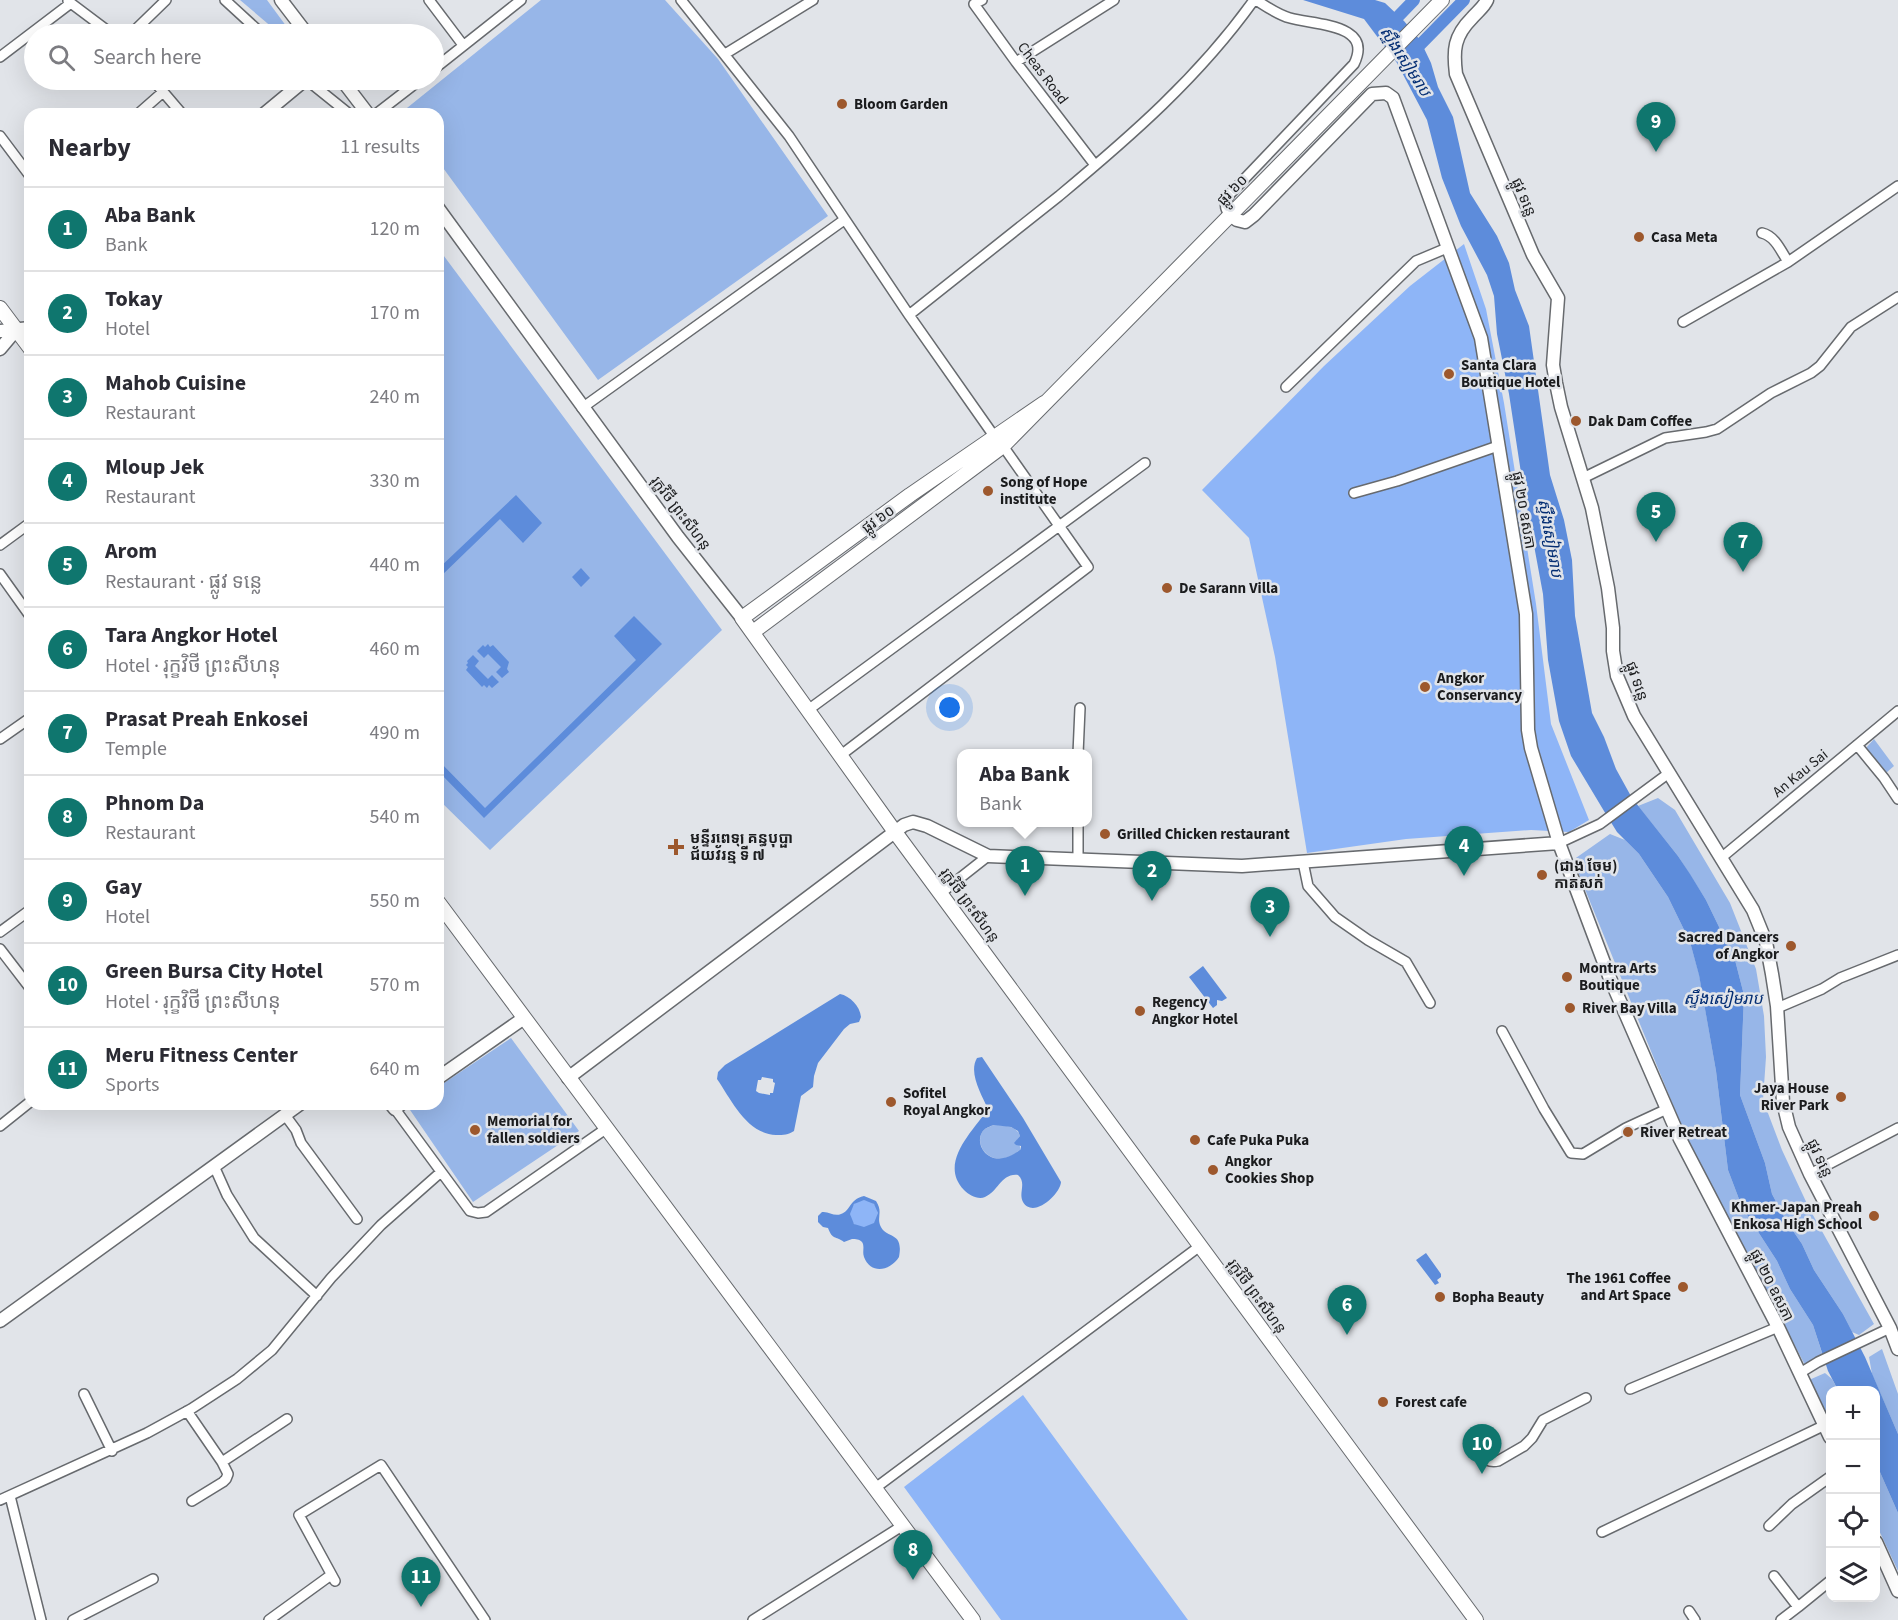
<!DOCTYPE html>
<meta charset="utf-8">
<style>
body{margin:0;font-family:"Source Sans 3","Noto Sans Khmer",sans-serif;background:#f7f7f7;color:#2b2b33}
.controls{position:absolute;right:18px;bottom:18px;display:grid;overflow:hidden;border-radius:12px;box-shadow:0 6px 24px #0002}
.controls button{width:54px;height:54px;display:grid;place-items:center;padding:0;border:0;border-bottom:2px solid #e1e1e2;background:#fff;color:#2b2b33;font:30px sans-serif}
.you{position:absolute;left:950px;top:708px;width:21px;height:21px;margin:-15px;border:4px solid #fff;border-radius:50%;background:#1a73e8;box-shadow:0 0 0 9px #1a73e833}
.badge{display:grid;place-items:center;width:39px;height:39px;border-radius:50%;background:#0f766e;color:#fff;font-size:20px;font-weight:700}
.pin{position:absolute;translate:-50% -50px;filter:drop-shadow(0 2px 3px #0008)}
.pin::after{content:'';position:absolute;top:32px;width:21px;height:18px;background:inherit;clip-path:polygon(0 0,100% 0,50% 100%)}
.popup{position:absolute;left:957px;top:749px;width:135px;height:78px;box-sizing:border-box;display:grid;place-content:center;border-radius:12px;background:#fff;filter:drop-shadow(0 2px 4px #0005);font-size:20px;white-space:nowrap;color:#7c7c81}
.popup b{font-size:22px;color:#2b2b33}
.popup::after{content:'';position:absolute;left:50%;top:100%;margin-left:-12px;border:12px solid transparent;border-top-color:#fff}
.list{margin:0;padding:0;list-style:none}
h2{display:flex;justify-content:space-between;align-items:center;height:78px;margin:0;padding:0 24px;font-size:26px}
h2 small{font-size:20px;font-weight:400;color:#7c7c81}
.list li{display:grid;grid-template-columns:39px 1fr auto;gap:18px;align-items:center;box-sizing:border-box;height:84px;padding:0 24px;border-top:2px solid #e1e1e2}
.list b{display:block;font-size:22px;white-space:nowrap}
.list p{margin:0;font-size:20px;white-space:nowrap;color:#7c7c81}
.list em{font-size:20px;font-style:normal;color:#7c7c81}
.icon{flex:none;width:33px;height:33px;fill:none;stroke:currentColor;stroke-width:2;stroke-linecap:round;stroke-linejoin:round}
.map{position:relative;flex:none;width:1898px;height:1620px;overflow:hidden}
.search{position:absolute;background:#fff;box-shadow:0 6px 24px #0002;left:24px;top:24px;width:420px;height:66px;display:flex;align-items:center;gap:15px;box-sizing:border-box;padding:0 21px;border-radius:33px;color:#7c7c81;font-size:22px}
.panel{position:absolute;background:#fff;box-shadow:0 6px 24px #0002;left:24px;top:108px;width:420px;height:1002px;border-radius:18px}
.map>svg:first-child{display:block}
.green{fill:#97b6e8}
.forest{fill:#8eb5f7}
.water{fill:#5d8cdb;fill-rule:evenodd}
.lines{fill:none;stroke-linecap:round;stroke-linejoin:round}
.canal{stroke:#5d8cdb;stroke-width:12}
.minor-casing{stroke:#676a6e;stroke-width:12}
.tertiary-casing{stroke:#676a6e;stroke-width:15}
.secondary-casing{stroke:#676a6e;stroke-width:16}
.minor{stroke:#fff;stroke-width:9}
.tertiary{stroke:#fff;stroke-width:12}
.secondary{stroke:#fff;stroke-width:14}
.poi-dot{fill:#9d582d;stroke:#e1e4e9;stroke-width:2}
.labels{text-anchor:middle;stroke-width:5;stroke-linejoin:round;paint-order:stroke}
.street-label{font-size:15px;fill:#1b1c1e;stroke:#e1e4e9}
.poi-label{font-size:15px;font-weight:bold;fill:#1b1c1e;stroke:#e1e4e9;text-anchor:start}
.water-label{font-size:16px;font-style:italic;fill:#032d73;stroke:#e1e4e9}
</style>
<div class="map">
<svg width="1898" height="1620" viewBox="0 0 1898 1620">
<rect width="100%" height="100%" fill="#e1e4e9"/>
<!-- green -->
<path class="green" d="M240,0h27l25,34h-12z
M541,0h124l53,59 110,157 -230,164 -160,-219v-47h-35l-1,-2z
M438,248l284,382 -232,220 -52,-51z
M1874,739l20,27 -8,7 -20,-25z
M1658,798l17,12 55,93 26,66 8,47 2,41 -3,43 19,50 27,58 65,116 -15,11 -7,-3 -9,-18 -29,-44 -12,-26 -15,-22 -15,-28 -7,-31 -25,-68 4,-100 -9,-35 -29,-60 -28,-44 -40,-50z
M1610,834l15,6 14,14 29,43 22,45 9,32 17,97 12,99 14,37 35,54 13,28 23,36 9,28 -1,5 -16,7 -66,-126 -55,-107 -111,-272z
M511,1038l68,93 -106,71 -65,-95 4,-3h26v-17z
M994,1125c10,0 23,1 26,11l-3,4 4,9c-30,26 -51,-8 -36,-20 1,-1 9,-4 9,-4z
M1882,1349l16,45v40l-26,-60 -3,-17z
M1825,1373l7,6 6,11h-8v35l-21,-45z
M1876,1463l22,50v58l-22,-47z"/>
<!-- forest -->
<path class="forest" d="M1464,244l22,65 18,94 32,201 15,120 38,96 -20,12 -38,-2 -125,9 -99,14 -32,-196 -26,-119 -47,-48 122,-124 86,-80z
M850 1214a14 14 0 1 1 28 0a14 14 0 1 1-28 0Z
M1023,1395l165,225h-187l-97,-133z"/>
<!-- water -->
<path class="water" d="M1303,0h72l10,3 19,18 16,19 11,23 7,24 15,30 17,76 27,43 12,27 6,27 14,36 21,149 14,45 8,40 3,56 17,97 12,24 12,32 16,29 46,58 12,18 16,26 29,60 9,35 -4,100 25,68 7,31 15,28 15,22 12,26 29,44 22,43 33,77v79l-22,-50v-73h-38l-10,-19 -15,-46 -23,-36 -13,-28 -35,-54 -14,-37 -12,-99 -17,-96 -9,-33 -22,-45 -29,-43 -22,-22 -13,-21 -33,-55 -12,-35 -11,-61 -5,-66 -20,-108 -14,-92 -12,-60 -3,-38 -7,-21 -26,-49 -19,-48 -15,-58 -30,-57 -33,-44z
M516,495l26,28 -19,20 -23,-24 -62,60v-10z
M581,568l9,10 -9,9 -9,-10z
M634,616l28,28 -178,174 -46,-47v-11l47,48 151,-148 -22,-24z
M488,644l2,3 3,-2 16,17 -2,7 2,3 -7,6 -6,-6 5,-5 -13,-13 -4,4 -7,-7 6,-6 2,2z
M473,655l6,6 -4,5 13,13 4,-4 7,7 -7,6 -3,-3 -2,3 -3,-3 -2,2 -16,-17 2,-3 -2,-2 2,-2 -1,-2z
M1203,966l24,32 -5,3 -5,-1v5l-4,3 -24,-31z
M840,994c10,2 20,12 21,23l-2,5 -9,2 -6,5 -26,34 -4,13 -1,11 -12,9 -7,35c-6,4 -10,4 -18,4 -29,-1 -44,-34 -59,-56l1,-7 7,-7zM762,1077l11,2v3l2,1 -2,10h-3v2l-11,-2 -3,-2 2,-11h3z
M982,1057l41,61 38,64c-1,13 -28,37 -38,20 -5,-9 4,-19 -5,-27 -17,-2 -20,17 -33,22 -7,3 -16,-2 -21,-7 -26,-27 9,-59 24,-81 -6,-14 -20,-36 -11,-51zM994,1125l17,2 7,4 2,5 -6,7 2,2 5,1v3c-31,26 -51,-8 -36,-20 1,-1 8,-4 9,-4z
M864,1196l12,5c7,11 1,15 4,24 6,15 24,5 19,32 -9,14 -28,18 -35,0 -2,-5 1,-11 -2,-15 -3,-3 -6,-3 -10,-3l-8,3c-9,-7 -11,-1 -16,-14l-5,-1 -5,-5v-6l4,-4c7,-1 12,5 19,2 11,-4 7,-14 23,-18zM864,1200l10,4 4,9 -4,10 -10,4 -10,-3 -4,-10 4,-10z
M1426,1253l15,21v3l-4,3 2,3 -4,2 -19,-25z"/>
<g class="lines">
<!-- canal -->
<path class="canal" d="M1388,27l26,-27
M1410,55l54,-55"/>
<!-- minor casing -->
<g class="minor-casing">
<path id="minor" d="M225,0l37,34
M429,0l34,45
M681,0l108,136 120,179 85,121
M982,0l-8,4 42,58 79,103
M68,1l44,33
M131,34l35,-34
M725,54l88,-54
M0,57l71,-54
M1016,62l98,-62
M434,69l87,-69
M153,80l29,34
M307,80l41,33 3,1
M138,114l25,-22
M376,114l44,-34
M0,136l30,40
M1230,215c-7,-8 -5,-12 0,-21l124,-130c20,-41 -41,-39 -64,-46 -12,-3 -23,-11 -34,-18
M1762,233c13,3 19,18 26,29
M909,315c50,-40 100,-79 150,-119 72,-60 140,-119 195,-196
M1683,322l105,-60 110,-76
M1286,387l130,-126 31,-13
M582,408l262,-188
M1583,478l82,-40 41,-6 11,-3 54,-36 40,-20 9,-7 31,-39 47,-30
M1354,493l43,-12 101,-35
M0,545l30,-22
M0,574l30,42
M808,710l337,-247
M0,739l30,-21
M1857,745l27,33 14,21
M1078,754l2,-46
M841,755l247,-188 -85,-121
M1078,822v38
M1559,843l41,-19 69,-51
M1721,858l177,-147
M1303,862l5,24 27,31 33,23 38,22 24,41
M941,893l47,-37
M0,932l30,-22
M0,949l30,39
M1777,1006h5l40,-17 18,-11 58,-23
M1502,1031l42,78 27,44 12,1 43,-26 41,-19
M395,1109l75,102 8,2 8,-1 121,-84
M285,1115l11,15 5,13 56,76
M0,1126l30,-24
M214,1166l13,29 27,43 63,58
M1810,1174l88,-46
M1800,1373l18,-11 72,-34
M1630,1389l148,-62
M84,1394l28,57
M187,1411l35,51 6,12 -2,5 -3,3 -31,19
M1477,1453c7,6 12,10 21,8l26,-15 8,-8 11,-18 43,-22
M222,1462l65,-43
M874,1489l326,-243
M10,1496l31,124
M0,1500l147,-67 44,-24 46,-30 35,-29 59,-72 50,-53 60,-53
M1769,1526l23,-22 38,-27
M1602,1532l223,-107
M1774,1576l24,31 32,-26
M335,1581l-36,-66 82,-50 104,155
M1689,1611l6,9
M73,1620l80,-41
M269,1620l62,-45
M753,1620l149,-94
M1781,1620l17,-13"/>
</g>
<!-- tertiary casing -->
<g class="tertiary-casing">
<path id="tertiary" d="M281,0l26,34
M1487,0c-3,7 -10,12 -15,18 -18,18 -19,32 -16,56l77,181 25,43 -5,67 3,18 5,24 31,101 16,80 5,40v23l4,25 17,40 119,194 13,32 6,32 5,32 6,96 6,25 21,47 80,154 8,21
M342,80l26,34
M264,114l41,-34
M438,208l240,329 64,81
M1230,215l7,5 8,2 9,-7 118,-121 14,-1 7,5 88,240 45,276 2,116 3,18 28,95 50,133 71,163 98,188 52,110
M0,331l30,-3
M0,349l16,-19
M438,1078l86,-60
M568,1078l336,-253 9,-3 14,4 61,30 254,10 317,-23
M391,1104l4,5 6,-5
M0,1321l300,-217
M1876,1542l22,49"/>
</g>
<!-- secondary casing -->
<g class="secondary-casing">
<path id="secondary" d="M0,308l30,40
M1044,403l-134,92 -168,123 153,214 581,788
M753,632l250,-186 439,-446
M438,902l535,718"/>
</g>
<!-- minor -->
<use href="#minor" class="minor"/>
<!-- tertiary -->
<use href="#tertiary" class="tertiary"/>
<!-- secondary -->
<use href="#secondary" class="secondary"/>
</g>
<!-- markers -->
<g class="poi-dot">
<circle cx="842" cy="104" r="6"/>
<circle cx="1639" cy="237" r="6"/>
<circle cx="1449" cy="374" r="6"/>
<circle cx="1576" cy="421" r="6"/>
<circle cx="988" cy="491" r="6"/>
<circle cx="1167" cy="588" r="6"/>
<circle cx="1425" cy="687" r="6"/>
<circle cx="1105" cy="834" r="6"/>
<path d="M673 838h6v6h6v6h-6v6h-6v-6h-6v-6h6z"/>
<circle cx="1542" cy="875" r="6"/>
<circle cx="1791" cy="946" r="6"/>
<circle cx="1567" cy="977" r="6"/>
<circle cx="1570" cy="1008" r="6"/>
<circle cx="1140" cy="1011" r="6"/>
<circle cx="1841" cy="1097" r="6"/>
<circle cx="891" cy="1102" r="6"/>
<circle cx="475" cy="1130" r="6"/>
<circle cx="1628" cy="1132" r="6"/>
<circle cx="1195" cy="1140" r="6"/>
<circle cx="1213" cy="1170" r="6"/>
<circle cx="1874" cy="1216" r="6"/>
<circle cx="1683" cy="1287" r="6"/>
<circle cx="1440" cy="1297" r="6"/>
<circle cx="1383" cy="1402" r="6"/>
</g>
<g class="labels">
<!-- street labels -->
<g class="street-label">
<text transform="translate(1043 73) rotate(53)" y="5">Cheas Road</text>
<text transform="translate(1232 190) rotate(-46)" y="5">ផ្លូវ ៦០</text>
<text transform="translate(1524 197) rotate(67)" y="5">ផ្លូវ ទន្លេ</text>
<text transform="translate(1524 510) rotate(80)" y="5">ផ្លូវ ២០ ឧសភា</text>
<text transform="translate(681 513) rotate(53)" y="5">រុក្ខវិថី ព្រះសីហនុ</text>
<text transform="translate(878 519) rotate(-36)" y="5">ផ្លូវ ៦០</text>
<text transform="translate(1637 681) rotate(71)" y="5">ផ្លូវ ទន្លេ</text>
<text transform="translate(1800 773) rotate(-39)" y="5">An Kau Sai</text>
<text transform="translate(970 905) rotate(54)" y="5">រុក្ខវិថី ព្រះសីហនុ</text>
<text transform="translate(1820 1158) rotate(65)" y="5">ផ្លូវ ទន្លេ</text>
<text transform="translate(1772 1285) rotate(63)" y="5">ផ្លូវ ២០ ឧសភា</text>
<text transform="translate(1257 1296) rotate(54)" y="5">រុក្ខវិថី ព្រះសីហនុ</text>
</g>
<!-- poi labels -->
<g class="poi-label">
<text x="854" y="109">Bloom Garden</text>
<text x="1651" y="242">Casa Meta</text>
<text x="1461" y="370">Santa Clara<tspan x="1461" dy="17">Boutique Hotel</tspan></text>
<text x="1588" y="426">Dak Dam Coffee</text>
<text x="1000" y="487">Song of Hope<tspan x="1000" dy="17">institute</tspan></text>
<text x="1179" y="593">De Sarann Villa</text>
<text x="1437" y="683">Angkor<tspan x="1437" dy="17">Conservancy</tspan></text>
<text x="1117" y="839">Grilled Chicken restaurant</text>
<text x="690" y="843">មន្ទីរពេទ្យ គន្ធបុប្ផា<tspan x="690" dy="17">ជ័យវ័រន្ម ទី ៧</tspan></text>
<text x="1554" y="871">(ជាង ចែម)<tspan x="1554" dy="17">កាត់សក់</tspan></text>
<text x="1779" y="942" text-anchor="end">Sacred Dancers<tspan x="1779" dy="17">of Angkor</tspan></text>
<text x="1579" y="973">Montra Arts<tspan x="1579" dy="17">Boutique</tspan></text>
<text x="1152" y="1007">Regency<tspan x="1152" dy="17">Angkor Hotel</tspan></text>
<text x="1582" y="1013">River Bay Villa</text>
<text x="1829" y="1093" text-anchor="end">Jaya House<tspan x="1829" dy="17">River Park</tspan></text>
<text x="903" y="1098">Sofitel<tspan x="903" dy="17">Royal Angkor</tspan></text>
<text x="487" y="1126">Memorial for<tspan x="487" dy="17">fallen soldiers</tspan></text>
<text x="1640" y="1137">River Retreat</text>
<text x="1207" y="1145">Cafe Puka Puka</text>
<text x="1225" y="1166">Angkor<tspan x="1225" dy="17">Cookies Shop</tspan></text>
<text x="1862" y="1212" text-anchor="end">Khmer-Japan Preah<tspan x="1862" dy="17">Enkosa High School</tspan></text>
<text x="1671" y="1283" text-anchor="end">The 1961 Coffee<tspan x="1671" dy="17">and Art Space</tspan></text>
<text x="1452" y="1302">Bopha Beauty</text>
<text x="1395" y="1407">Forest cafe</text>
</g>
<!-- water labels -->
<g class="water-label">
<text transform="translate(1406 61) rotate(57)" y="6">ស្ទឹងសៀមរាប</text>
<text transform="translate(1551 538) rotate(80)" y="6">ស្ទឹងសៀមរាប</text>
<text x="1723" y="1004">ស្ទឹងសៀមរាប</text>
</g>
</g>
</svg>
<div class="controls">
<button>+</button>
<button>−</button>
<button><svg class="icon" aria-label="locate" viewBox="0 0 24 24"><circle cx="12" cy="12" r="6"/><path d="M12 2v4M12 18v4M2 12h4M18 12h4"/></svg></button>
<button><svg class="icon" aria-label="layers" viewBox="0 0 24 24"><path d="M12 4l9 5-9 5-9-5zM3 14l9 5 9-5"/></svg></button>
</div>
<div class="you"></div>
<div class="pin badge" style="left:1025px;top:896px">1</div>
<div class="popup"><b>Aba Bank</b>Bank</div>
<div class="pin badge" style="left:1152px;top:901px">2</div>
<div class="pin badge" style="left:1270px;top:937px">3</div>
<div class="pin badge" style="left:1464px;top:876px">4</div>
<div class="pin badge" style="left:1656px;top:542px">5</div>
<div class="pin badge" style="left:1347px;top:1335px">6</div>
<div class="pin badge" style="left:1743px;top:572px">7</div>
<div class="pin badge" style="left:913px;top:1580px">8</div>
<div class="pin badge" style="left:1656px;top:152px">9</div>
<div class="pin badge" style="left:1482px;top:1474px">10</div>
<div class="pin badge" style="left:421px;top:1607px">11</div>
<div class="search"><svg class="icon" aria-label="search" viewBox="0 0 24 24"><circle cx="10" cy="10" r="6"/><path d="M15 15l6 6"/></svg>Search here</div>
<section class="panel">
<h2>Nearby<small>11 results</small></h2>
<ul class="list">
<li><span class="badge">1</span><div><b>Aba Bank</b><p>Bank</p></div><em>120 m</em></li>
<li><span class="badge">2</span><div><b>Tokay</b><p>Hotel</p></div><em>170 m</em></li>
<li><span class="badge">3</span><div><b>Mahob Cuisine</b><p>Restaurant</p></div><em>240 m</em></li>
<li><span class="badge">4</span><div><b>Mloup Jek</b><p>Restaurant</p></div><em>330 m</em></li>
<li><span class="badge">5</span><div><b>Arom</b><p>Restaurant · ផ្លូវ ទន្លេ</p></div><em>440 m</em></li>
<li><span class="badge">6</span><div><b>Tara Angkor Hotel</b><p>Hotel · រុក្ខវិថី ព្រះសីហនុ</p></div><em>460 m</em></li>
<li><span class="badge">7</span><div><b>Prasat Preah Enkosei</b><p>Temple</p></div><em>490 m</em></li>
<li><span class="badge">8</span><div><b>Phnom Da</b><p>Restaurant</p></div><em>540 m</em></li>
<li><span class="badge">9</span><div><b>Gay</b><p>Hotel</p></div><em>550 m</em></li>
<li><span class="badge">10</span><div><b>Green Bursa City Hotel</b><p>Hotel · រុក្ខវិថី ព្រះសីហនុ</p></div><em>570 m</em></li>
<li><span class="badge">11</span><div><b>Meru Fitness Center</b><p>Sports</p></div><em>640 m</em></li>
</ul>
</section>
</div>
